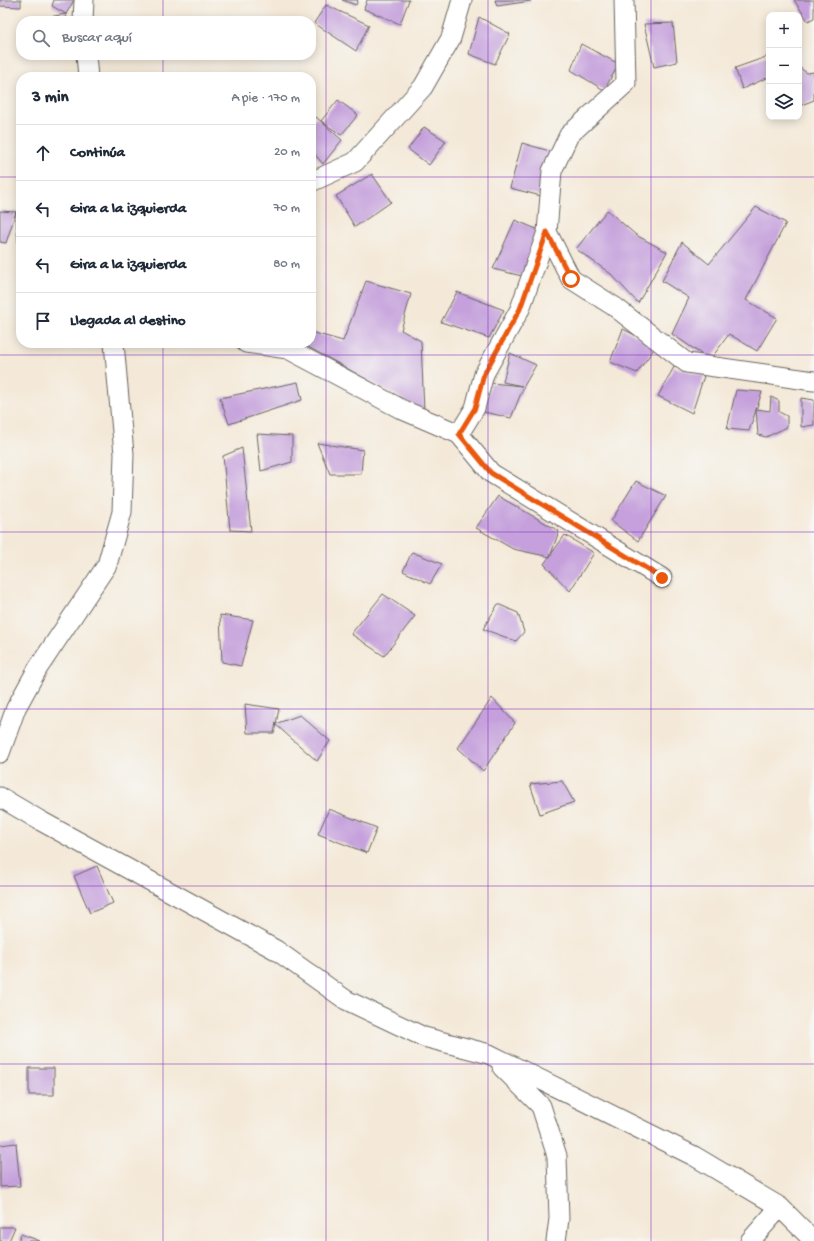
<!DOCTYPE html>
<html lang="es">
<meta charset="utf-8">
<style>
body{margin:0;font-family:"Gochi Hand",sans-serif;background:#f2f2f3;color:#1f2937}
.controls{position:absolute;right:12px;top:12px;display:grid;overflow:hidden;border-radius:8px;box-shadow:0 2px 10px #0003}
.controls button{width:36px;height:36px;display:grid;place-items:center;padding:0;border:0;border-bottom:1px solid #e0e1e3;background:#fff;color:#1f2937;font:20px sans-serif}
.stop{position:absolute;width:12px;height:12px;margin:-9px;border:3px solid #ea580c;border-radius:50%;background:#fff}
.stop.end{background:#ea580c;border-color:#fff;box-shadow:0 1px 4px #0008}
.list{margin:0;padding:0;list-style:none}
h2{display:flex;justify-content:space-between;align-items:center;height:52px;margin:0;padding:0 16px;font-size:17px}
h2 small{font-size:13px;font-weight:400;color:#747a83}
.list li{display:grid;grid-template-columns:26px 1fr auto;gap:12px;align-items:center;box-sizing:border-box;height:56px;padding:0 16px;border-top:1px solid #e0e1e3}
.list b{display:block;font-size:15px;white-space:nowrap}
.list em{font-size:13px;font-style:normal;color:#747a83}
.icon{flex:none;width:22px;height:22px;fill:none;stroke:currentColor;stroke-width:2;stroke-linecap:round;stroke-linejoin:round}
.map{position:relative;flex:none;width:814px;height:1241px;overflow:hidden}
.search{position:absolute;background:#fff;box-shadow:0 2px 10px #0003;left:16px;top:16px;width:300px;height:44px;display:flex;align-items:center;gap:10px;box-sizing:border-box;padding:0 14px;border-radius:16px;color:#747a83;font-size:15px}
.panel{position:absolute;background:#fff;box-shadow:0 2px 10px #0003;left:16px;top:72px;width:300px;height:276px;border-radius:16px}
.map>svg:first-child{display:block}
.building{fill:#c5a0dc}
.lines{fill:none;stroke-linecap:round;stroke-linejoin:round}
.street-casing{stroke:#68645e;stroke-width:21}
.street{stroke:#fff;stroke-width:19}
.route{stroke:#ea580c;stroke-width:5}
.grid{fill:none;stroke:#7b2cbf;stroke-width:1;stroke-opacity:0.55}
</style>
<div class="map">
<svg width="814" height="1241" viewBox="0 0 814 1241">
<rect width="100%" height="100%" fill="#f6f6f2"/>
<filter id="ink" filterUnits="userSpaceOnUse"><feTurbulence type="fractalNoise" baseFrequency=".025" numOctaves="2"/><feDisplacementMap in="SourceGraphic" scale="8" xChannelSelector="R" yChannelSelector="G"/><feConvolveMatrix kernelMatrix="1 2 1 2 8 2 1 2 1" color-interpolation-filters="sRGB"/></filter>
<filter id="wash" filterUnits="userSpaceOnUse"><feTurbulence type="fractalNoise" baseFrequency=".012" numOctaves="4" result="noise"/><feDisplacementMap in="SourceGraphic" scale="16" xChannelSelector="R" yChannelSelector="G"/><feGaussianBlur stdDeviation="0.9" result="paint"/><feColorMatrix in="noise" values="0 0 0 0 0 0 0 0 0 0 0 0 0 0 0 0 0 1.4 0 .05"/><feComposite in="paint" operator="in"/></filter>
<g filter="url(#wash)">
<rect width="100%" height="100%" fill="#f4e9d8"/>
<g id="blocks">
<!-- building -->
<path class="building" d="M0,0h21v7l-21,-1z
M54,0h20l-8,14 -14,-8z
M342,0h16l-2,5z
M367,0h42l-9,24 -36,-15z
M495,0h36v1l-34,5z
M794,0h20v18l-6,3z
M326,5l43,20 -13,26 -42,-28z
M66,14l1,7h-35v-1z
M479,17l31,17 -15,30 -26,-10z
M673,23l4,39 -23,5 -10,-43z
M581,44l38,20 -15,26 -33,-20z
M769,56v21l-27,12 -7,-21z
M799,67l8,6 7,-1v28l-15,6z
M338,100l20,15 -17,20 -20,-14z
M316,117l26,23 -19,24 -12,-14v-27z
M424,127l22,14 -17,24 -21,-16z
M522,143l31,9 -12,44 -31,-8z
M372,174l19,28 -36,25 -19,-31z
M756,207l30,16 -40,77 31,18 -20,33 -28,-17 -19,26 -38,-26 17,-36 -27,-17 20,-39 27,22z
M607,210l29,25 31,17 -29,51 -27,-29 -35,-25z
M0,211l16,1 -10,31 -6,-1z
M21,211v32h-3l-2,-31z
M515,220l31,13 -16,45 -37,-9z
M366,281l45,13 -10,36 20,11 3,70 -123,-68h10v-11l32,9z
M457,292l47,18 -15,28 -48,-16z
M623,329l33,17 -19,27 -27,-11z
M510,353l26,12 -12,21 -13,32 -27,-6 7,-29 31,3 -19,-4z
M674,367l30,9 -12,37 -34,-17z
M298,382l4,18 -73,24 -9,-26z
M736,390l26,2 -13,39 -22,-2z
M771,397l8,4v11l8,4v11l-21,10 -8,-2 -2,-26 14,2z
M801,398l13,2v25l-13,2z
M257,434l35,2v26l-31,9z
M317,443l46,7 -2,24h-31z
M242,448l9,83 -21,-1 -7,-74z
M636,481l30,15 -28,45 -27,-20z
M498,496l61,35 -9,26 -37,-8 -37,-21z
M565,535l29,18 -24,38 -26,-27z
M412,552l30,12 -12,20 -27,-13z
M383,594l32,22 -31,40 -33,-22z
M498,604l20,9 6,19 -8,9 -33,-12z
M220,615l33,5 -12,46 -19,-4z
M492,698l23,25 -32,48 -25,-23z
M245,704l34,5 -5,24h-27z
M300,715l30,26 -13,20 -42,-37z
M562,781l12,21 -34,12 -10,-30z
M329,809l48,19 -10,25 -49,-19z
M97,866l16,37 -23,10 -16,-37z
M29,1068h25v27h-25z
M16,1143l4,43 -20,1v-42z
M0,1227h15l-6,14h-9z
M21,1234l19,7h-22z"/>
</g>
</g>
<g filter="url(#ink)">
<use href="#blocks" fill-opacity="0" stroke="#68645e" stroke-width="1"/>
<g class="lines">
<!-- street casing -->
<g class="street-casing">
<path id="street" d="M83,21l1,-21
M86,55l2,22
M311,182l44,-20 68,-75 28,-49 11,-38
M547,232l24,47 44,28 72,56 127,18
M246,343l42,6 115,61 56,24 32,39 171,105
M459,434l16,-26 9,-34 36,-65 27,-77 5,-61 17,-36 57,-52 -2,-83
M0,753l16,-45 22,-40 69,-103 15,-53 2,-58 -10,-111
M0,797l39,23 237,130 70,50 78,37 65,17 205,102 86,51 34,34
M502,1067l39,39 16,50 2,63 -3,22
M750,1241l30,-34"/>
</g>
<!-- street -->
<use href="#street" class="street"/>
</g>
</g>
<g class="lines" filter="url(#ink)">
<!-- route -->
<path class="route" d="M571,279l-24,-47 -27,77 -36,65 -9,34 -16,26 32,39 171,105"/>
</g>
<!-- grid -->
<path class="grid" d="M163,0v21M326,0v1241M488,0v1241M651,0v1241M163,55v22M0,177h21M311,177h503M163,343v898M0,355h814M0,532h814M0,709h814M0,886h814M0,1064h814"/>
</svg>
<div class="controls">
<button>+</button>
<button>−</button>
<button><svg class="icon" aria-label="layers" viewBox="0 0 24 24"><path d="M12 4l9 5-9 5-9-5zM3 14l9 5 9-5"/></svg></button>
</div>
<div class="stop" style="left:571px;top:279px"></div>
<div class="stop end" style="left:662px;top:578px"></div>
<div class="search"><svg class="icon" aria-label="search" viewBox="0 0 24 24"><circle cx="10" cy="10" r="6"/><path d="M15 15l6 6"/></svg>Buscar aquí</div>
<section class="panel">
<h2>3 min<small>A pie · 170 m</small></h2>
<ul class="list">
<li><svg class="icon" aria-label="ahead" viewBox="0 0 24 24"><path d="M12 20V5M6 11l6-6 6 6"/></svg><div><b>Continúa</b></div><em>20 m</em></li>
<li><svg class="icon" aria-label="left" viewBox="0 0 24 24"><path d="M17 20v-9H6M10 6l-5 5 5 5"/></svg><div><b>Gira a la izquierda</b></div><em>70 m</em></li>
<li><svg class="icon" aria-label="left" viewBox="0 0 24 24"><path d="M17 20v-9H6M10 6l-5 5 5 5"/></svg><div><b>Gira a la izquierda</b></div><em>80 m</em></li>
<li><svg class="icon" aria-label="arrive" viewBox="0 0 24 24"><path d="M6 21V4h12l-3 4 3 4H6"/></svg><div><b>Llegada al destino</b></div></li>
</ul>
</section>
</div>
